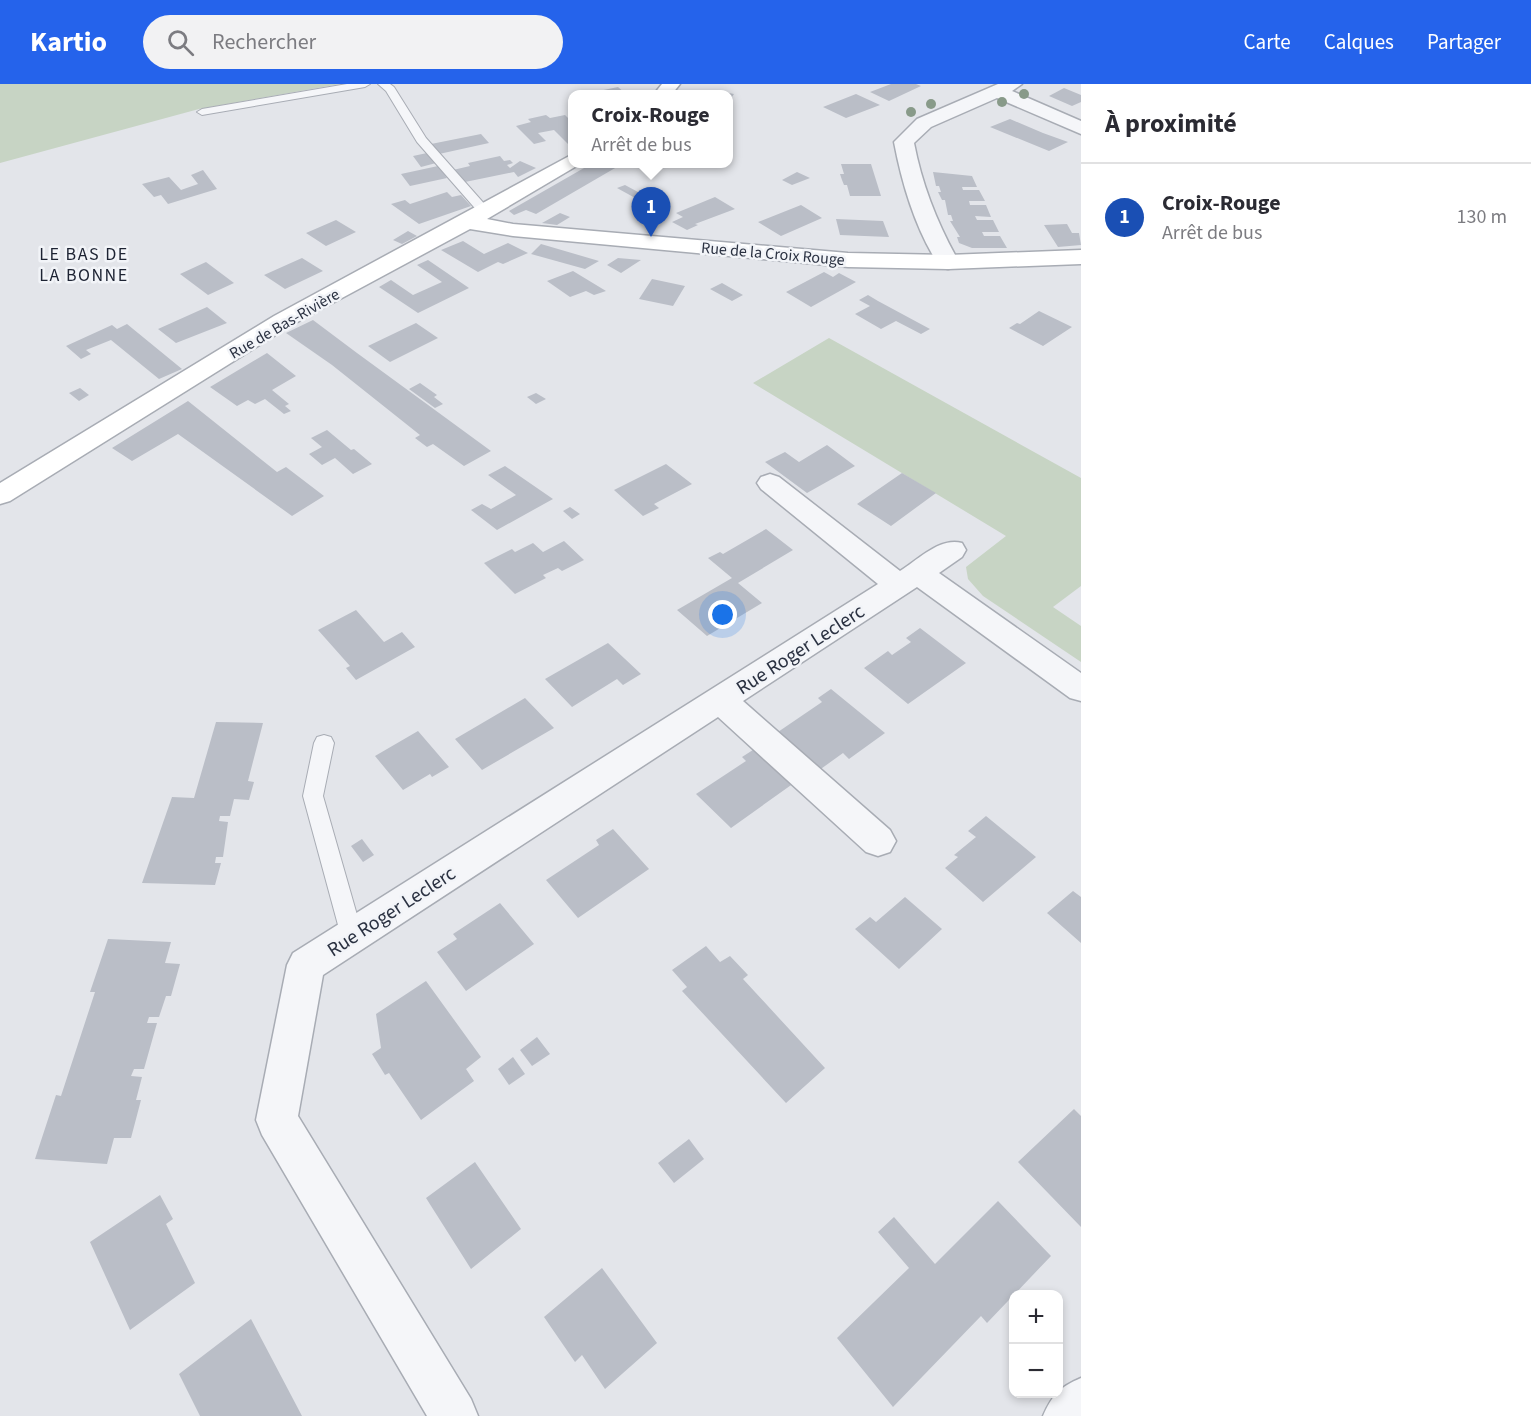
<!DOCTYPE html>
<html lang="fr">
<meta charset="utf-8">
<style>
body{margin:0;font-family:"Source Sans 3",sans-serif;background:#f2f2f3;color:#2b2b33}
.controls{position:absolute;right:18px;bottom:18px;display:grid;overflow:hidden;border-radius:12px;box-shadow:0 3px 9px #0003}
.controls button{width:54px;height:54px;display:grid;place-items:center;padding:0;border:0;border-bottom:2px solid #e1e1e2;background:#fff;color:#2b2b33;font:30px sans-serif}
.you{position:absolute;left:723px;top:531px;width:21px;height:21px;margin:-15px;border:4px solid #fff;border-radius:50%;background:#1a73e8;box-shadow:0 0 0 9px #1a73e833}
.badge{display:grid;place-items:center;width:39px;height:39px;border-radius:50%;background:#2563eb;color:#fff;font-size:20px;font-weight:700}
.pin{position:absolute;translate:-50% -50px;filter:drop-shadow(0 2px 3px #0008)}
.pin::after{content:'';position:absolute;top:32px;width:21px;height:18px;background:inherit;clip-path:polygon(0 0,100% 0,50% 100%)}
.popup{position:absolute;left:568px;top:6px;width:165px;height:78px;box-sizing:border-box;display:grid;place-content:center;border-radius:12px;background:#fff;filter:drop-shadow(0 2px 4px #0005);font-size:20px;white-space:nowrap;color:#7c7c81}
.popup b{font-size:22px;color:#2b2b33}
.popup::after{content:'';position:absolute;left:50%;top:100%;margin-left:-12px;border:12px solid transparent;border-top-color:#fff}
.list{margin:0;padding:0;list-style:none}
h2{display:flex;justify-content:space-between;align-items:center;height:78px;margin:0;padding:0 24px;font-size:26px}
h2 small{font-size:20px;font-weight:400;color:#7c7c81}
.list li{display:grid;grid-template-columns:39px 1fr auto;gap:18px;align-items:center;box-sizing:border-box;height:108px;padding:0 24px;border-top:2px solid #e1e1e2}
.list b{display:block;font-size:22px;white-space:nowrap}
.list p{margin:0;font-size:20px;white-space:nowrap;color:#7c7c81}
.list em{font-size:20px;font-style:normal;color:#7c7c81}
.icon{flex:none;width:33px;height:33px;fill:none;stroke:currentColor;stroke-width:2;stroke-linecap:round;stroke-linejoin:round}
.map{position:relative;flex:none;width:1081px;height:1332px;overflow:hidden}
header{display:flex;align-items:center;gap:36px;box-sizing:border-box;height:84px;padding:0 30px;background:#2563eb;color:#fff}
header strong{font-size:28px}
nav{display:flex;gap:33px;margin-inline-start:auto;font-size:21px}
.search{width:420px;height:54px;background:#f2f2f3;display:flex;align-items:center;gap:15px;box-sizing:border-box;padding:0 21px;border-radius:33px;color:#7c7c81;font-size:22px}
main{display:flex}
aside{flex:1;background:#fff}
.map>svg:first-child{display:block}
.green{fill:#c7d4c4}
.building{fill:#babec7}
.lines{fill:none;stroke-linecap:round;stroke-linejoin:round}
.lane-casing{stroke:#a8acb4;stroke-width:2}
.street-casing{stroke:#a8acb4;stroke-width:3}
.secondary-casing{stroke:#a8acb4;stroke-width:3}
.lane{fill:#f5f6f9;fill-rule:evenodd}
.street{fill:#f5f6f9;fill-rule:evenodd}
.secondary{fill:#fff;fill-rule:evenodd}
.tree{fill:#889a89}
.labels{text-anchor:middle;stroke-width:5;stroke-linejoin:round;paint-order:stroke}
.far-street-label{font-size:16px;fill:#2b3242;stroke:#f2f4f8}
.far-neighbourhood-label{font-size:18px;letter-spacing:1.5px;fill:#1d2333;stroke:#f2f4f8}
.street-label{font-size:20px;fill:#2b3242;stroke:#f2f4f8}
</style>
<header>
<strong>Kartio</strong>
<div class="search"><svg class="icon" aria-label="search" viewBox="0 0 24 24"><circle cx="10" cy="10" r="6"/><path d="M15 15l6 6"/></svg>Rechercher</div>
<nav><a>Carte</a><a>Calques</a><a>Partager</a></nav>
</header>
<main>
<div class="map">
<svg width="1081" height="1332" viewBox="0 0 1081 1332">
<rect width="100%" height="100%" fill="#e3e5ea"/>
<!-- green -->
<path class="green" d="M0,0h340l-141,25 -199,54z
M829,254l252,140v108l-28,21 28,19v36l-98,-66 -15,-17 -2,-12 40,-31 -253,-153z"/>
<!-- building -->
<path class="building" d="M891,0h25l5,2 -32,15 -19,-9z
M618,3l8,7h-29l-3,-2z
M1064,4l17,7v7l-9,4 -23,-10z
M710,6l19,3 5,1 -5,7v-7h-22z
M856,10l24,11 -34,13 -23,-11z
M546,31l4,3 15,-3 8,8v23l-2,1 -17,-17 -16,3 8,8 -12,3 -18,-18 15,-4 -3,-3z
M1010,35l33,14 25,9 -19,9 -59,-24z
M481,50l8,9 -50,11 -8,-10z
M427,69l9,10 -15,4 -8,-11z
M500,72l4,5 6,-1 3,3 -6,2 3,3 10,-7 16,7 -18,9 -4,-5 -49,10 -12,-12 17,-4 -2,-3z
M591,80h31l-86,50 -10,-4 -12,5 -5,-4z
M841,80h30l10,32h-31l-3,-11h-3l-2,-5 -2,-6h4z
M438,82l9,12 -37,8 -9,-12z
M203,86l14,19 -49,15 -7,-9 -7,2 -12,-13 27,-7 12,13 17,-6 -7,-9z
M797,88l13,6 -18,7 -10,-5z
M933,88l39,4 5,11h-15l1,3h16l6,11h-16l1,4h16l5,12 -16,-1 2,4h16l6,12h-17l2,4h16l7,12h-35l-13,-5 -2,-6h3l-10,-16h3l-2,-6h-3l-3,-15h-3l-4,-8h3l-2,-6h-3z
M625,101l13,7 6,3 -7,4 -20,-11z
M447,108l5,5 9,-2 10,11 -52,18 -28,-20 14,-4 5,4z
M715,113l20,12 -40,15 3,1 -11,5 -15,-8 11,-5 -7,-4z
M801,121l21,13 -41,18 -23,-14z
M560,129l10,4 -13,8 -15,-2z
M836,135l47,2 6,16 -49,-2z
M336,136l20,12 -30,14 -20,-13z
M1067,140l5,9h7l2,12 -23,2 -14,-22z
M408,147l9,5 -15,8 -9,-4z
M463,157l21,13 24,-11 20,10 -25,11 -5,-2 -20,10 -37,-22z
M541,160l58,17 -14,8 -54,-15z
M302,174l21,13 -38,18 -21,-14z
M618,174l23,2 -20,13 -14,-8z
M428,176l41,28 -51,25 -39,-26 12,-7 22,15 29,-13 -25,-17z
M206,178l28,21 -26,12 -28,-21z
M573,187l33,20 -12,4 -8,-4 -16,6 -23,-16z
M824,188l9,5 6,-4 17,9 -45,25 -25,-15z
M652,195l33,7 -12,20 -34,-7z
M722,199l21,12 -11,6 -22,-12z
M868,211l10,6 52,28 -9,5 -25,-13 -15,8 -26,-15 15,-8 -11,-6z
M207,223l20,16 -51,20 -18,-14z
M1039,227l33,16 -29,19 -34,-18 8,-5 3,1z
M313,236l44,33 134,98 -27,15 -31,-22 -6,3 -12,-9 5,-3 -88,-70 -46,-32z
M416,239l22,15 -48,24 -22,-16z
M127,240l55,45 -23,10 -48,-39 -25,10 5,4 -10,5 -15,-13 46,-21 5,4z
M267,269l29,23 -24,14 17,14 -4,2 6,5 -7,3 -19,-15 -10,5 -7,-4 -11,6 -27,-19z
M420,299l17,12 -3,2 9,7 -8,4 -26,-19z
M80,304l9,7 -10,6 -10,-8z
M536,309l10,6 -10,5 -9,-7z
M188,317l89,71 9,-5 38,29 -32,20 -114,-82 -46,27 -20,-13z
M327,346l24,20 3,-1 18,15 -19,10 -18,-16 -13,7 -13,-11 13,-7 -11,-9z
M827,361l28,21 -48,27 -42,-31 20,-10 14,10z
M666,380l26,20 -38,20 5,4 -16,8 -29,-26z
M505,382l48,33 -56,31 -26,-20 11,-6 9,5 25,-14 -28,-20z
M902,389l34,20 -45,33 -34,-22z
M570,423l10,7 -8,5 -9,-8z
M766,445l27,21 -55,33 24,20 -55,33 -30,-26 55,-32 -24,-20 12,-6 3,2z
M564,457l20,19 -22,11 -4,-3 -15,7 3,3 -31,16 -31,-31 28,-14 3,3 18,-9 10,9z
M356,526l28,32 18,-10 13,15 -59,33 -10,-12 4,-2 -32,-36z
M920,544l46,35 -58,41 -44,-36 24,-17 4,4 19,-13 -5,-4z
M608,559l33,31 -18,11 -6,-6 -45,28 -27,-28z
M831,605l54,44 -36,26 -6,-6 -25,18 -43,-37 47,-32 -4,-4z
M525,614l29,30 -72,42 -27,-31z
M216,638l47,1 -15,58 6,1 -5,18 -15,-1 -4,17h-10l-1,5 9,1 -5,35h-7l-1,6h6l-6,22 -73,-2 30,-86 22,1z
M418,647l31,36 -17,10 -2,-3 -27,16 -28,-34z
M756,664l38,35 -63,45 -35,-34 50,-33 -4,-4z
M986,732l50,41 -53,45 -38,-34 13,-11 -4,-2 22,-18 -8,-6z
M613,745l36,40 -71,49 -32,-38 53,-35 -3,-5z
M362,755l12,16 -11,7 -12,-16z
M1073,807l8,6v46l-34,-30z
M905,813l37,32 -43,40 -44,-40 15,-12 6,5z
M500,819l34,41 -68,47 -29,-39 20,-13 -4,-5z
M108,855l63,3 -6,21 15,1 -9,32h-5l-7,21h-10l-2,6h10l-13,46h-10l-3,7 11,1 -6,23h5l-10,38h-17l-7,26 -72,-5 21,-64 5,1 34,-104h-5z
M706,862l14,16 10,-6 18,19 -5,4 82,89 -39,35 -104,-112 5,-4 -15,-17z
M426,897l55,76 -15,12 8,12 -53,39 -32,-47 -4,2 -13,-21 9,-6 -5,-34z
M537,953l13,17 -18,12 -12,-16z
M513,973l12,17 -16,11 -11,-16z
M1074,1025l7,7v111l-63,-65z
M689,1055l15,20 -30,24 -16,-20z
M475,1078l46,67 -50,40 -45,-71z
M160,1111l13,24 -7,5 29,59 -65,47 -40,-88z
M998,1117l53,55 -64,67 -6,-7 -88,91 -56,-69 72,-70 -31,-36 16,-15 41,47z
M602,1184l55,75 -52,46 -23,-34 -7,7 -31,-45z
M251,1235l51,97h-102l-21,-42z"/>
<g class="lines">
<!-- lane casing -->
<g class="lane-casing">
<path id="lane" d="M347,0h23l-5,3 -163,28 -5,-3 5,-3z
M378,0h12l4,3 32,51 62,70v6h-8l-63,-72 -31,-51z
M324,651l7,2 3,6 -11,53 40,140 -3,7 -8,3 -8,-3 -3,-7 -38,-140 11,-53 3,-6z"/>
</g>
<!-- street casing -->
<g class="street-casing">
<path id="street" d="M998,0h24l-10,7 69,30v13l-84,-36 -66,29 -17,16c8,42 24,82 45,119l-3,5 -8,2 -8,-2c-24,-36 -38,-83 -46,-125l23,-23z
M770,390l9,3 121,94c19,-12 40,-34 62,-28l4,7 -4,7 -23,16 142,100v28l-11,-3 -153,-111 -174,114 147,129 6,11 -6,11 -12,4 -12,-4 -148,-135 -395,258 -25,141 173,283 7,17h-51l-165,-281 -6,-15 31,-155 6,-12 585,-369 -117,-95 -4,-6 4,-6z
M1081,1294v38h-38c9,-21 17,-29 38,-38z"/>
</g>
<!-- secondary casing -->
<g class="secondary-casing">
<path id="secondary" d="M662,0h18l-8,10h-18z
M573,70v10h7l-93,55 26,5 335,29 100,2 133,-5v14l-133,5 -100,-2 -335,-31 -43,-7 -180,97 -280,175 -10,3v-21l274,-167z"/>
</g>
<!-- lane -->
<use href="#lane" class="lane"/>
<!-- street -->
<use href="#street" class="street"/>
<!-- secondary -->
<use href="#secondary" class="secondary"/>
</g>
<!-- trees -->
<g class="tree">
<circle cx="1024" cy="10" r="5"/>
<circle cx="1002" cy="18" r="5"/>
<circle cx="931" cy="20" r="5"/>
<circle cx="911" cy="28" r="5"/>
</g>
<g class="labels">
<!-- far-street labels -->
<g class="far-street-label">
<text transform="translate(773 169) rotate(5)" y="6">Rue de la Croix Rouge</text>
<text transform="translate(284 239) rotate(-30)" y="6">Rue de Bas-Rivière</text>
</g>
<!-- far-neighbourhood labels -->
<g class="far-neighbourhood-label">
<text x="84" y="176">LE BAS DE<tspan x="84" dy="21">LA BONNE</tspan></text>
</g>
<!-- street labels -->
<g class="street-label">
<text transform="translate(800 565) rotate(-33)" y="7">Rue Roger Leclerc</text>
<text transform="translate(391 827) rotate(-33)" y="7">Rue Roger Leclerc</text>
</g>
</g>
</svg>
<div class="controls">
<button>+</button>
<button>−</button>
</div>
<div class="you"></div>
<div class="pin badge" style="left:651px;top:153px;background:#1a4fb4">1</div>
<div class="popup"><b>Croix-Rouge</b>Arrêt de bus</div>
</div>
<aside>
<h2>À proximité<small></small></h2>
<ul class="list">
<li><span class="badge" style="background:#1a4fb4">1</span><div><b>Croix-Rouge</b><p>Arrêt de bus</p></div><em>130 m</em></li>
</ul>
</aside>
</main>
